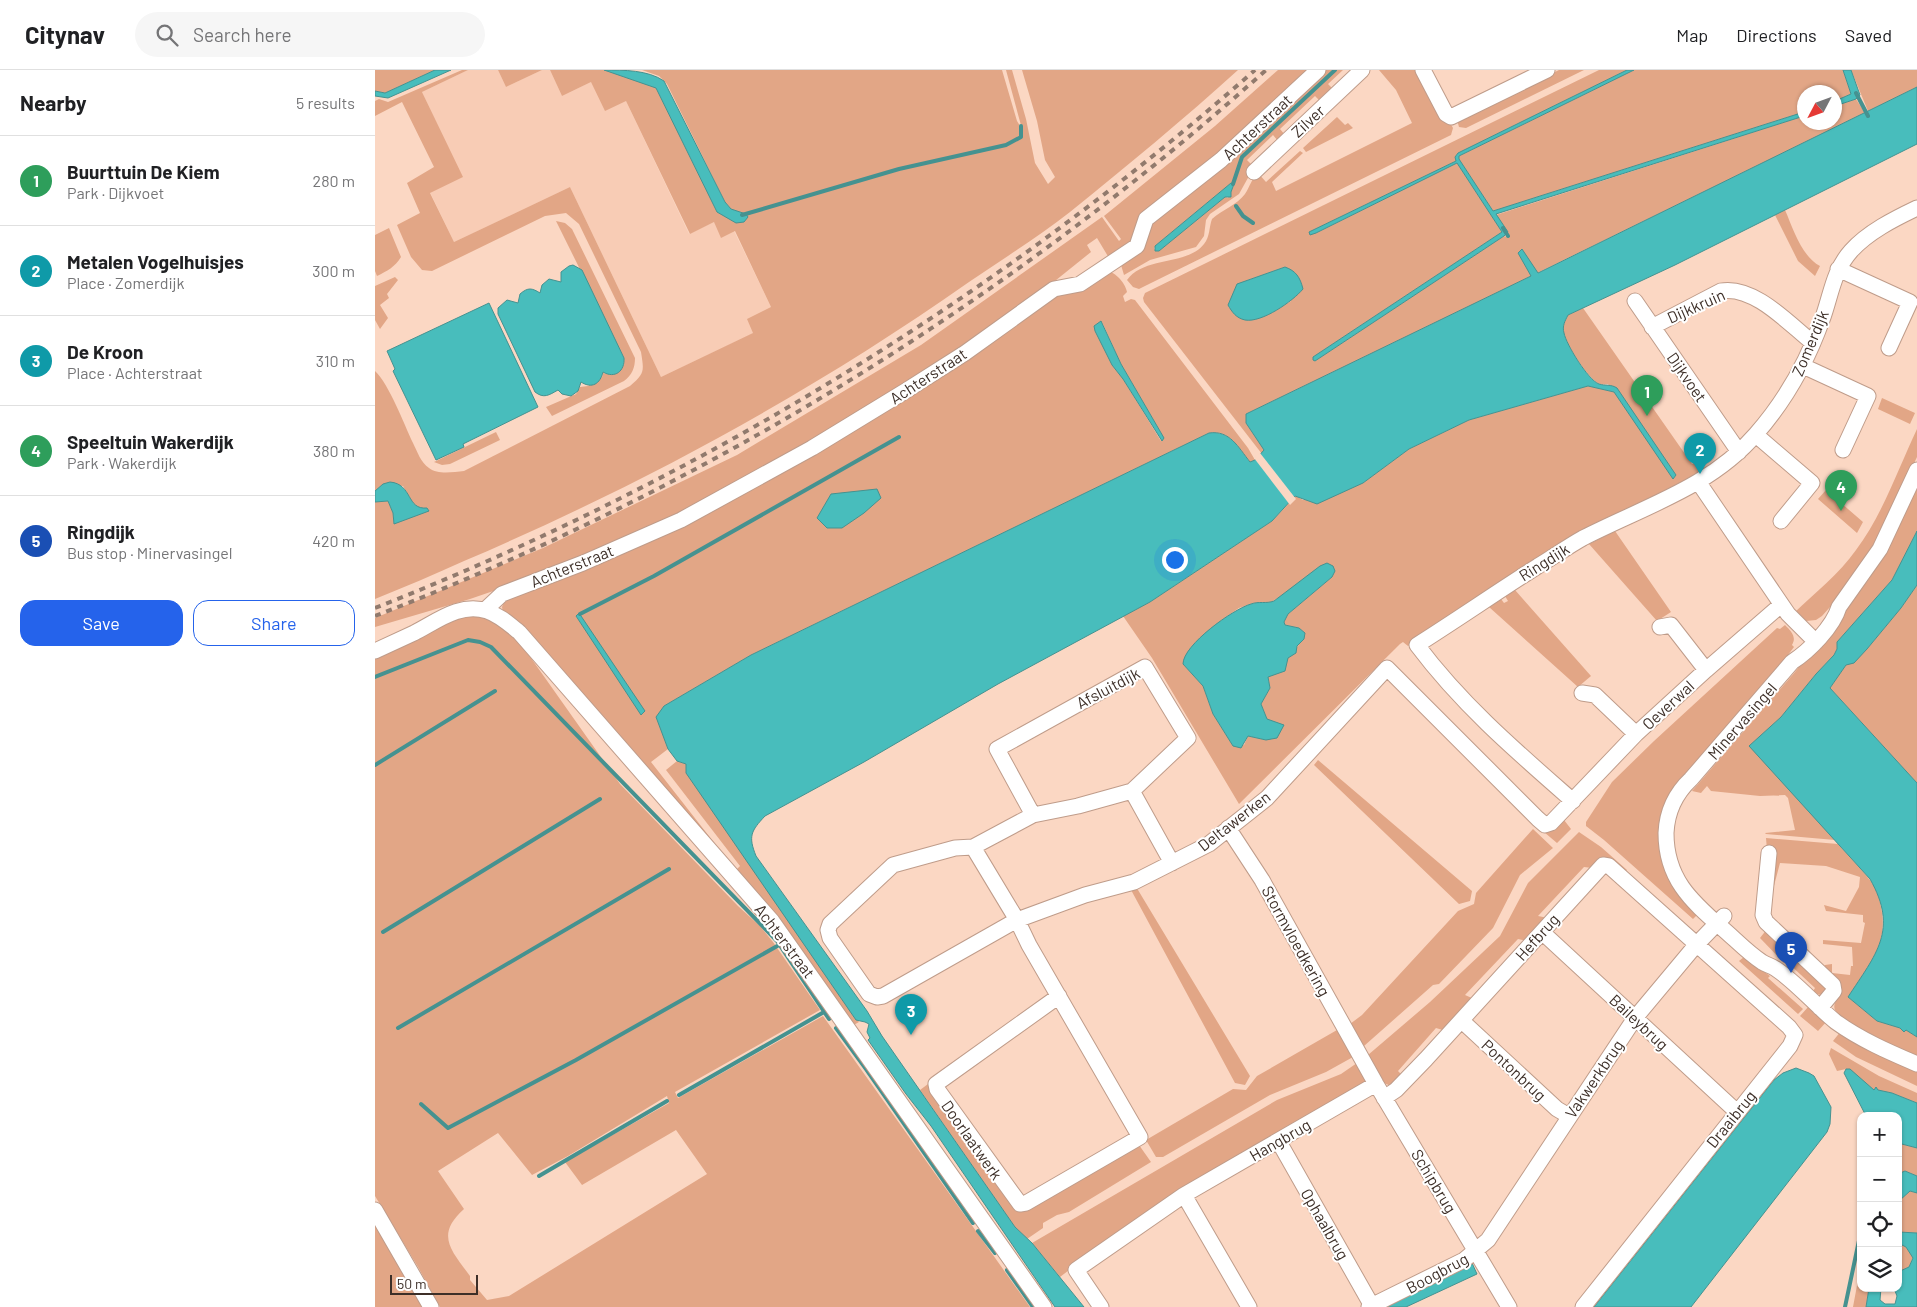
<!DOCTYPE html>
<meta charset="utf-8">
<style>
body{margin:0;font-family:Barlow,sans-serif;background:#f6f6f6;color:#202124}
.controls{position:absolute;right:15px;bottom:15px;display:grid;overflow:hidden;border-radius:10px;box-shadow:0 1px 4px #0004}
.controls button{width:45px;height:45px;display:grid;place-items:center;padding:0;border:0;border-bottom:1px solid #e0e0e0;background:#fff;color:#202124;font:25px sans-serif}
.compass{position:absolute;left:1422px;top:15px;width:45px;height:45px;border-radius:50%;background:#fff;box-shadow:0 1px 4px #0004;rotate:229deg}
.scale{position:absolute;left:15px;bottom:12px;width:88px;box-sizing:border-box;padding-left:5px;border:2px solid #3d2f28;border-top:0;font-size:14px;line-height:18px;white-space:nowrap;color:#3d2f28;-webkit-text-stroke:4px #fff;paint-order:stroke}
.you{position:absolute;left:799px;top:489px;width:18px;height:18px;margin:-12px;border:4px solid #fff;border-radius:50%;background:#1a73e8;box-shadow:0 0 0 8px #1a73e833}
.badge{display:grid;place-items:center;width:32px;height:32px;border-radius:50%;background:#2563eb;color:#fff;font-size:16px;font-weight:700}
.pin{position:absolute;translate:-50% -41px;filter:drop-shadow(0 1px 2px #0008)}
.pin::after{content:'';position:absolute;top:26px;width:18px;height:15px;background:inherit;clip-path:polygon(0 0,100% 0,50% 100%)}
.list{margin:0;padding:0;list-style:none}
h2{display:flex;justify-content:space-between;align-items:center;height:65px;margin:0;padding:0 20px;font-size:21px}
h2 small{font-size:16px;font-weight:400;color:#757577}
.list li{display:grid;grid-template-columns:32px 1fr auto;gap:15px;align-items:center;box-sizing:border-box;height:90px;padding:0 20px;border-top:1px solid #e0e0e0}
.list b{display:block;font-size:19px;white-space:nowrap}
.list p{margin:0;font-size:16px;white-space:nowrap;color:#757577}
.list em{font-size:16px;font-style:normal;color:#757577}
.actions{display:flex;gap:10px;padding:15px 20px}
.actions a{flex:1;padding:11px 0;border:1px solid #2563eb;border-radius:15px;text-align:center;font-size:18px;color:#2563eb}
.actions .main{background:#2563eb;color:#fff}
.icon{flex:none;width:28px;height:28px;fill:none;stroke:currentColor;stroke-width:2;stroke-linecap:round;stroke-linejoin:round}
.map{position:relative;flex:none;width:1542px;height:1237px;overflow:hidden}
header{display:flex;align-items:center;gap:30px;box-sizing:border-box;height:70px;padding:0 25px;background:#fff;border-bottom:1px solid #e0e0e0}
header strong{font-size:24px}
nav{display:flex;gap:28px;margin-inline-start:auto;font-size:18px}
.search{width:350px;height:45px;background:#f6f6f6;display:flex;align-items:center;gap:12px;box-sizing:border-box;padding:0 18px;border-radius:28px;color:#757577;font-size:19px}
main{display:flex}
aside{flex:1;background:#fff}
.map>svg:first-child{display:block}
.built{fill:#f8ccb5}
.green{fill:#e2a686;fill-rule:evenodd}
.water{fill:#48bdbc;stroke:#459290}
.pier{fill:#fbd7c3}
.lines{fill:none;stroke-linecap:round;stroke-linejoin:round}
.stream{stroke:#459290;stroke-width:4}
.minor-casing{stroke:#bf9c8a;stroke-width:17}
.minor{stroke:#fff;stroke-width:15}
.rail{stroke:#917a6d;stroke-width:4;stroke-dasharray:6 6;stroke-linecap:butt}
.labels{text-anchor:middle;stroke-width:4;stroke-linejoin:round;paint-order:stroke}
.street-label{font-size:16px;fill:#3d2f28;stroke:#fff}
</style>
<header>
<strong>Citynav</strong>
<div class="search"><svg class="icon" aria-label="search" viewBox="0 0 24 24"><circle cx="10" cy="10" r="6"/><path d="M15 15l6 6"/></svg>Search here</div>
<nav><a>Map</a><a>Directions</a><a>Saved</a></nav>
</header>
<main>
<aside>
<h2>Nearby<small>5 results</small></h2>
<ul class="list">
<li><span class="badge" style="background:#2e9e5b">1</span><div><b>Buurttuin De Kiem</b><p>Park · Dijkvoet</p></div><em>280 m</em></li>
<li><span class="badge" style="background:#0f9aa8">2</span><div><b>Metalen Vogelhuisjes</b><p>Place · Zomerdijk</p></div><em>300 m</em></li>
<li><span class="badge" style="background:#0f9aa8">3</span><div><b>De Kroon</b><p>Place · Achterstraat</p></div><em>310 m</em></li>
<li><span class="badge" style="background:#2e9e5b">4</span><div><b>Speeltuin Wakerdijk</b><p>Park · Wakerdijk</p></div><em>380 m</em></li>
<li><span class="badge" style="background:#1a4fb4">5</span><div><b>Ringdijk</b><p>Bus stop · Minervasingel</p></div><em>420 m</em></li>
</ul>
<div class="actions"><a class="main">Save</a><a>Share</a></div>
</aside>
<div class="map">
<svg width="1542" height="1237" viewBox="0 0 1542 1237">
<rect width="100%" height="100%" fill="#fbd7c3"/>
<!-- built -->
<path class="built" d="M93,0h30l8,17 36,-17h8l12,26 29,-14 35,19 63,133 25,-12 20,9 37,76 -17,26 -93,44 -91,-190 -116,55 -24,-50 32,-15 -40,-85z"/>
<!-- green -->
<path class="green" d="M0,0h60l-50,23 -10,-2z
M87,0h6l-46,22 41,85 -33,16 24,49 116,-55 91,190 92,-44 -6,-14 24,-12 -36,-76 -14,7 -7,-16 -24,12 -64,-133 -21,10 -14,-29 -29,14 -12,-26h54l52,17 61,125 25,2 -11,-5 -6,-7 -58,-118 -8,-8 -17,-6h360l15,51 5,8 -16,-59h6l14,49 9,44 13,21 7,-7 -10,-17 -8,-39 -15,-51h216c-54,49 -111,96 -168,142 -32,25 -67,47 -101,70 -158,111 -327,203 -505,279 -29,13 -59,26 -89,38v-97l13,-1 5,12 1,10 26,-14 -6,-4 -11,-19 -20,-2 -8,7v-120c14,13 29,53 38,72 4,8 8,20 16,25 9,7 24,4 35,3l166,-85c15,-13 14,-15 11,-34l-62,-128 -13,-11 -21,3 -113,55 -10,-1 -11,-13 -14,-32 23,-12 -13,-30 27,-16 -32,-65 -27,14v-15l4,-2 9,3z
M123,0h44l-36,17z
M903,0h37l-145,126 -36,48 -25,14 -12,-20 -10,7 4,7 -96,77 -196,121 -147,77 -141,58 -41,14 -95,28v-9l168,-70 194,-93 184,-110 181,-128 17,24 2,-2 -17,-23 111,-90z
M947,0h21l-15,14 5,5 -13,12 -5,-5 -35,33 5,6 -7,6 -5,-6 -26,25 5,5 -3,11 -10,18 -29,20 -4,6 -2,16 -8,11 -46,13 -26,15 -3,-10 28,-45zM856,113l3,1 -6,14 -3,-1 -66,54 -5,-2 1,-3z
M1004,0h41l33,58 -2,7 -304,150 -8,4 -6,-2 -6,-7c17,-24 60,-14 77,-36 6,-7 5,-17 8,-25 10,-9 25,-14 33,-25 5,-7 6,-15 13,-21l8,9 34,-31 3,2 -31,29 4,9 136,-68 -16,-33z
M1184,0h25l-118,58 -7,-1 -2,-7z
M1224,0h28l-169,83 -3,4 1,4 -147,71 7,1 141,-70 45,69 -189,125 2,4 189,-125 3,1 2,-2 -13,-20 308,-99 1,6h30v-16l21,-7 9,14 -328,160 -15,-24 -4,4 14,23 -286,138v9l18,27 -2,4 -118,-152 -1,-4 2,-5zM910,197l6,34 -24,14 -13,4 -6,-39z
M1259,0h209l8,24 -16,7v-9h-30l-1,20 -311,99 -34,-52v-3z
M1476,0h66v17l-49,24z
M962,47l8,8 3,-2 5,5 -47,24 -3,-4z
M1410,140c8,18 16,46 35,56l-5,10 -17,-15 -23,-46z
M181,151l9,2 7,6 63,129c0,10 -3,17 -11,23l-72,35 -6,-9 30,-13 4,-7 8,-1 14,-9 1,-4 4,1 17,-9v-7z
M14,158l12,29c-6,10 -14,14 -24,19l-2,-5v-36z
M734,202c8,1 17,13 18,20l-4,4 2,6 6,-3 4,1 113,148 7,12 -5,2c-12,-14 -20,-32 -41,-29l-458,222 -87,51 -6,16 3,4 7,23 -17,13 79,101 -227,-251 -1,-5 4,-9 144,-60 402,-244zM727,252l19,42 40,69v8l-38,-62 -11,-14zM204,543l63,102 -66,-99z
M20,207l3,3 -11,14 2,4 -9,7 8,13 -8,11 -5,-9v-34z
M1208,238l109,156 3,-1 8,11 -278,160 -17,12 -5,-4 -3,2 -161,160 -87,-146 -29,-42 27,-14 122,-81 24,-25 7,4 60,-17 46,-34 60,-29 119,-34 26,6 59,86 3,-3 -21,-30 -47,-61c-3,0 -5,1 -8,0 -11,-3 -36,-43 -37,-54 0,-6 3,-10 5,-15zM957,507l-45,38 -3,7 1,3 14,3 6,5c-2,12 -28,35 -37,44l2,11 -9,16 6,15 -1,21 -18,-4 -4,9 -11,1 -20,-32 -10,-28 -20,-22 8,-17 35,-30 13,-9 15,-5 14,1 15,-9z
M1507,328l33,15 -5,11 -32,-15z
M1542,359v28l-36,76 -16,27 -26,37 -17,19 -6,4 -10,1 -12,-8c21,-20 45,-39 62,-63 27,-36 42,-81 61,-121z
M121,362l4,8 -50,24 -8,1 -8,-3z
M1542,415v46l-25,49 -55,62v7l-3,6 -18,19 -35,43 -31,29 85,94 -69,-6 -1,-1 30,-3 -7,-32 -3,-3 -25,1 -49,-5 -4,-5 -6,7 -9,-2 103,-119 74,-93z
M1451,420l37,32 -6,11 -39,-34z
M1240,461l56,81 -14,9 -68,-77z
M1542,515v198l-87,-95 16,-23 21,-16 34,-41z
M1140,520l76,86 -13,11 -89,-80 12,-8 3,4 4,-2 -3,-5z
M103,543l36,21 106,150 118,122 22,20 13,16 47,68 -145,82 3,6 145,-82 207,291h-590l-22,-40 -43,-71v-538l66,-34zM292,1026l2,7 -104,59 17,23 94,-55 31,44 -198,122 -22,4 -17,-20v-4c-19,-26 -35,-41 -6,-67l-26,-38 60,-38 34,42 36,-19z
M1410,555c6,6 12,12 7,20l2,2 -10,13 -105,124 -16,49 34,82 -4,4 -89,-79 -18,-14v-4l26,-40 42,-41 123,-113 3,1z
M943,690l154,131 -2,10 -11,3 -145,-139z
M302,691l9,3 1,9 172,249 -7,4 -118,-154 6,-6 -74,-96z
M1189,750l7,9 -14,14 -13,-11 1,-2h9z
M1158,759l20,19 -33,27 -27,53 -54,56 -6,1 -69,61 -14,-22 12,-9 96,-104 16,-7 2,-11z
M1204,762l22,15 26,23 -2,2 -41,-5 -46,49 10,2 -21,23 -9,-2 -53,56 9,4 -28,32 -10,-3 -38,43 6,6 -13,9 -7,-3 -16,-28 62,-53 70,-66 28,-53z
M1391,768l72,6c10,12 22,23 31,35 7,8 10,17 12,28 8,39 -13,59 -33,90l29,24 23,7 4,4 2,-2 11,7v22c-16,-8 -75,-34 -82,-49 -3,-6 4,-13 6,-18l-17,-24 1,-3 7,-1v9l18,2 1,-9h2l-1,-19 -29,-3v-4l38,3 4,-20 -2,-1v-7l-37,-4 -2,-6 22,6 13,-24 1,-10 -34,-11 -46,-3 -9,34z
M760,815l115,191 -5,9 -10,-2 -105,-195z
M1392,859l61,59 -7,7 -9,-2 3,-5 -29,-27 -2,2 -24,-25z
M1369,887l26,19 -2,2 35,31 -5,5 -59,-53z
M1434,936l18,15 -9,10 -18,-15z
M962,960l16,27 -27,15 -56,23 -107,62h-7l-10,-17 87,-51 13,1 11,-14z
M1466,961l37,23 39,18v14l-61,-29 -23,-16z
M1456,978l48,28 38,17v10l-25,-10 -18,-3 -28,-21 -9,2 -8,-17z
M982,993l9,16 -1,5 -292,183 -13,10 -28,-34 245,-143 64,-26z
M553,1014l90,128 121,-67 12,17 -82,50 -12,3 -14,8v5l-16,11 -12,-12 -95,-137z
M1523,1073l19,5v28l-12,-5 -7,3z
M1535,1121l7,2v40l-18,-1 -1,-3 1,-28z
M0,1150l50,87h-50z
M1523,1173l8,4 7,10 -4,10 -11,5z
M1486,1194v24h8l-3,19h-13z"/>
<!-- water -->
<path class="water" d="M60,0h16l-63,28 -13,-2v-5l10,2z
M229,0c20,0 44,0 60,11l61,121 6,7 15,5 2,3 -4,5 -8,1 -19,-11 -61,-124z
M1252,0h7l-175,86v3l34,52 311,-99v4l-308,98 12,18 -4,4 -189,125 -2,-1v-3l189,-125 -45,-69 -141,70 -6,2 -1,-3 147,-71 -1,-4 3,-4z
M1468,0h8l9,25 -4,4 -21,7v-5l16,-7z
M1542,17v57l-242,121 -107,50c-3,6 -6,11 -4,18 2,11 24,47 35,51 6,2 12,0 18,4l59,87 -3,4 -59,-87 -26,-6 -119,34 -60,29 -46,34 -46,21 -22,-8 -23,25 -122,81 -152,82 -134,78 -99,54c-14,15 -17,20 -9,40l111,155 15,25 133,191 17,16 52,64h-29l-124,-181 -25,-32 -38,-54 2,-2 -3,-6 2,-8 -4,-2 -9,-2 -170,-247v-9l-9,-3 -9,-12 -12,-32 8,-11 87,-51 458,-222c21,-3 29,14 41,29l5,-2 9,-10 -18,-27v-9l285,-138 -13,-23 4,-4 16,24z
M856,113l3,1 -3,8v5h-6l-66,54h-4v-5z
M198,195l9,5 42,88c1,13 -9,21 -21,14 -3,12 -11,17 -22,10l-3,9 -7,5 -9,-2 -4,-4c-9,5 -14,9 -23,2l-37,-78v-6l9,-8 11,3 2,-9c8,-7 12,-6 20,-1l2,-8 7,-6 12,3v-10l8,-6z
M910,197c11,4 15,10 18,22 -10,12 -41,34 -58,31 -9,-2 -13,-8 -17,-15l9,-21z
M114,233l49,104 -75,37 1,3 -28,13 -43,-89 2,-2 -8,-18z
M726,251l20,43 43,74 -2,3 -39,-62 -11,-14 -17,-34 -1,-5z
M15,412c23,2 16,28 37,26l2,3 -35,13 -1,-11 -5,-12 -13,1v-11l8,-7z
M502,419l4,9 -17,15 -22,15h-15l-10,-10 14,-24z
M1542,461v54l-16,23 -34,41 -13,14 -8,2 -16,23 87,95v254l-11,-7 -2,2 -4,-4 -23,-7 -29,-24c28,-43 51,-67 22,-118l-121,-133 32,-29 35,-43 18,-19 3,-6v-7l55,-62z
M952,493l6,3 2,5 -3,6 -44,37 -4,8 1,3 14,3 6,5 -1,6 -7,7 -1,7 -8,5 -3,13 -17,6 2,11 -9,16 6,15 17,6 -7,13 -11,2 -18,-4 -7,12 -8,-2 -20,-32 -10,-28 -20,-22c0,-19 50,-55 68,-60 8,-3 15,0 23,-3l46,-35z
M204,543l66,98 -4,4 -65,-99z
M1421,998l13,5 5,3 17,31 -1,17 -3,8 -136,175h-97l180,-227 9,-7z
M1471,999h4l24,21 2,-3 2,3 14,3 25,10v45l-19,-5v-27h-32l-22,-43z
M1530,1101l12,5v17l-7,-2 -11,10 -1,4v-31z
M1523,1159l1,3 18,1v74h-51l3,-19h12l-1,12 5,4h10l2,-8 -2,-5 -5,-3h8v-16l11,-5 4,-9 -7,-11 -8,-4z
M1097,1193l5,11 -71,33h-25z"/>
<!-- pier -->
<path class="pier" d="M885,383l36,46 -6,6 -36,-47z"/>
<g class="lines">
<!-- stream -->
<path class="stream" d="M1481,23l12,23
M858,114l9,-27 93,-87
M861,136l7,10 10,7
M367,145l157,-46 107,-24 15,-8v-11
M1128,158l5,8
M205,544l74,-38 245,-139
M0,607l93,-37 12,2 11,5 286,294 52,78
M0,695l120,-74
M8,862l217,-133
M23,958l271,-159
M461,958l30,41 107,154
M304,1025l145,-83
M46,1034l27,24 128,-68 203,-115
M164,1106l128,-75
M603,1161l17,22
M632,1200l26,37
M1470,1237l16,-76"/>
<!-- minor casing -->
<g class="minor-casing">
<path id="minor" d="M1048,0l23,44 5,3 96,-47
M879,102l108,-102
M1463,199l72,33 -21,46
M1260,231l104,151
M1277,257l69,-36c33,-6 68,33 92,52
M1428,296l65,30 -25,54
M1381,365l56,48 -31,38
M1542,400l-37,79 -41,58c-6,20 -30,44 -47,55l-101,117c-16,15 -24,32 -25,54 0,45 24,67 56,95 13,11 26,25 40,34 5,3 10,4 14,7 21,14 40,37 60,53 25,18 53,30 81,42
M1324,413l89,131 28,28
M110,540l17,-16 81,-31 98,-43 131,-72 95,-58 58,-37 89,-64 26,-5 57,-38 9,-27 75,-59 97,-90
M1285,557l11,-2 35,45
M0,581c13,-6 26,-12 39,-18 22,-11 46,-31 73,-22 12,4 22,13 32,21l253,289 272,386
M1207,623l13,2 41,39
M757,721l40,72
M1198,731c-56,-49 -111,-96 -156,-156 41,-26 80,-53 121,-79 15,-9 29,-19 45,-28 60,-31 128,-51 173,-104 29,-33 51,-72 66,-114 9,-24 11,-49 29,-69 17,-19 43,-32 66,-43
M853,758l34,52 114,204 133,223
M598,777l44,73 -134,76 -6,1 -8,-3 -39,-56 -2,-8 2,-6 63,-59 62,-17 18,-1 60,-32 45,-9 54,-15 56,-53 -43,-71 -148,82 36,66
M1394,783l-6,62 3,7 67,63 1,6 -14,17
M1167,862l195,180
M684,926l-123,88 1,5 83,115 6,-1 114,-66 -111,-192 -12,-25 68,-25 49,-13 75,-38 58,-46 120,-130 151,151 7,6 6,-2 85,-89 70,-64 75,-65
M1087,951l95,88 12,7
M1009,1028l12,-8 30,-31 177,-194 6,1 180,161 6,8 -5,11 -207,261
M904,1072l93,164
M809,1125l65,112
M0,1140l56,97
M726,1237l-25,-37 108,-75 192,-111
M994,1237l95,-47 24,-20 147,-222 61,-73 28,-29"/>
</g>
<!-- minor -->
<use href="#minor" class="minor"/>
<!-- rail -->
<path class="rail" d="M0,538c322,-127 620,-309 880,-538
M0,546c326,-126 631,-313 891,-546"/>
</g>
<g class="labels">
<!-- street labels -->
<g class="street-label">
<text transform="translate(933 51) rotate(-43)" y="6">Zilver</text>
<text transform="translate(882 57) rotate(-43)" y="6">Achterstraat</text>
<text transform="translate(1321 236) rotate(-24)" y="6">Dijkkruin</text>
<text transform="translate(1435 273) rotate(-67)" y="6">Zomerdijk</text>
<text transform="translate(553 306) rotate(-33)" y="6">Achterstraat</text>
<text transform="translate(1312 307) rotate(55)" y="6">Dijkvoet</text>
<text transform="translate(1169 492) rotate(-32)" y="6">Ringdijk</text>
<text transform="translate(197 496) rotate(-22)" y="6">Achterstraat</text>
<text transform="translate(733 618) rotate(-28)" y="6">Afsluitdijk</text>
<text transform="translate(1293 635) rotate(-43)" y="6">Oeverwal</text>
<text transform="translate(1367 651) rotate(-49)" y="6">Minervasingel</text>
<text transform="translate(859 751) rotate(-38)" y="6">Deltawerken</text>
<text transform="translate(1162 867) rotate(-48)" y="6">Hefbrug</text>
<text transform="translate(410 871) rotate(53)" y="6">Achterstraat</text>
<text transform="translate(921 871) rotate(61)" y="6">Stormvloedkering</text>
<text transform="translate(1264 952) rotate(43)" y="6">Baileybrug</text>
<text transform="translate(1139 1000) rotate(43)" y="6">Pontonbrug</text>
<text transform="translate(1219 1009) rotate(-56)" y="6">Vakwerkbrug</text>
<text transform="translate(1356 1049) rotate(-51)" y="6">Draaibrug</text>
<text transform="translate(597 1070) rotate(55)" y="6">Doorlaatwerk</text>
<text transform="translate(905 1070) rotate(-30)" y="6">Hangbrug</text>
<text transform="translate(1059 1111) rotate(59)" y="6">Schipbrug</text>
<text transform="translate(950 1154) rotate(60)" y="6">Ophaalbrug</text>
<text transform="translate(1062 1203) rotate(-28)" y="6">Boogbrug</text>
</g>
</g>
</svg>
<div class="controls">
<button>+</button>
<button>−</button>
<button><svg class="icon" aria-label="locate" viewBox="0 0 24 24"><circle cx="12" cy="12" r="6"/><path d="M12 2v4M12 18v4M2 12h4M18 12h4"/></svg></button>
<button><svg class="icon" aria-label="layers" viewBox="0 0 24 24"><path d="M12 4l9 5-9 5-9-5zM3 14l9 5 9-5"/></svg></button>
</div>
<svg class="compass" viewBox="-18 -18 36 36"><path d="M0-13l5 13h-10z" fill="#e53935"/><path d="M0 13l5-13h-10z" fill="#757577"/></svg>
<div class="scale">50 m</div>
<div class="you"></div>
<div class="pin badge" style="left:1272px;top:346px;background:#2e9e5b">1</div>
<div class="pin badge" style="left:1325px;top:404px;background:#0f9aa8">2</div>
<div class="pin badge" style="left:536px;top:965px;background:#0f9aa8">3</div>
<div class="pin badge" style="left:1466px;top:441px;background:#2e9e5b">4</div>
<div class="pin badge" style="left:1416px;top:903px;background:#1a4fb4">5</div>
</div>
</main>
